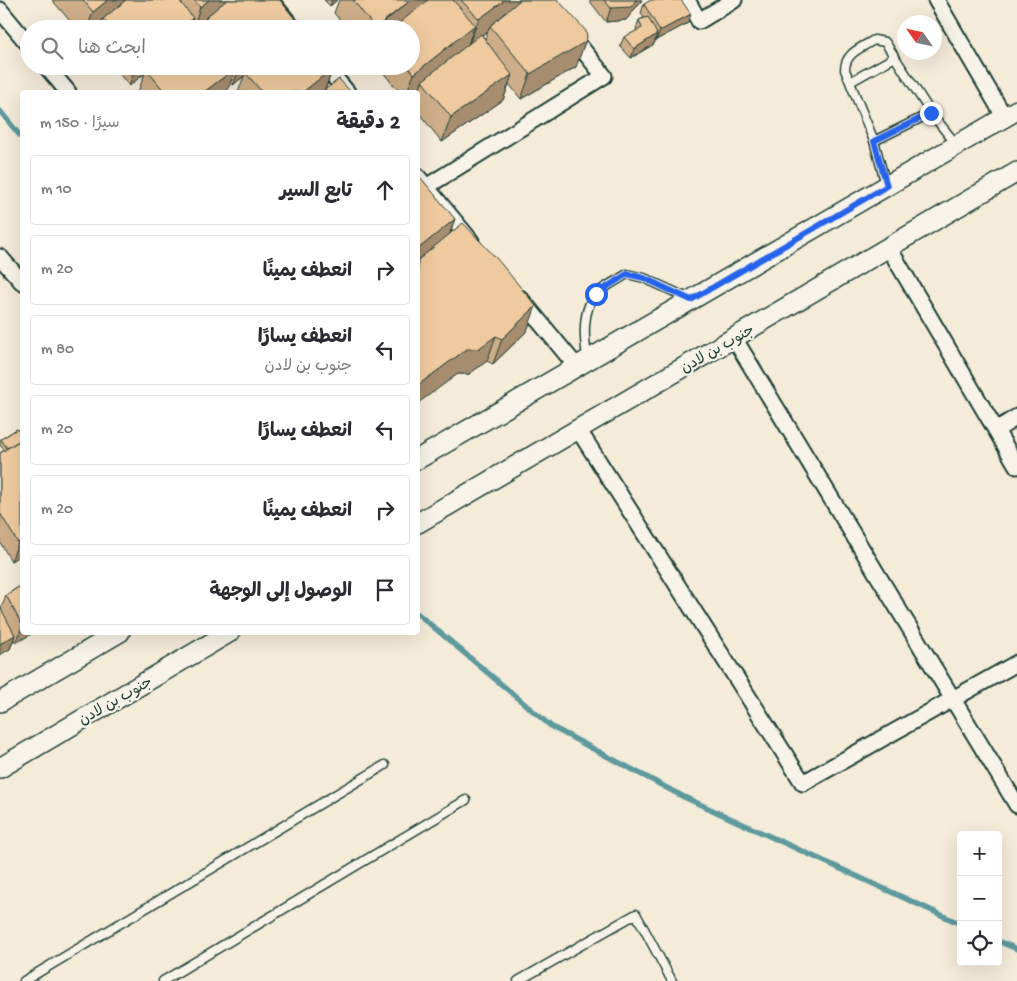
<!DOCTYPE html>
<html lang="ar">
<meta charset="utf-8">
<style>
body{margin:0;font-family:"Gochi Hand","Playpen Sans Arabic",sans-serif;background:#f2f2f3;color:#2b2b33;direction:rtl}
.controls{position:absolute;right:15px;bottom:15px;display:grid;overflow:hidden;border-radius:5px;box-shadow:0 5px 20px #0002}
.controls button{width:45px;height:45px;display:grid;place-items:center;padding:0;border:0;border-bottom:1px solid #e1e1e2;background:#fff;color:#2b2b33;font:25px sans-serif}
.compass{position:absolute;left:897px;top:15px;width:45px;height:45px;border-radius:50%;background:#fff;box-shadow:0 5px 20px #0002;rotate:304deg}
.stop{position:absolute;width:15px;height:15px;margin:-11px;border:4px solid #2563eb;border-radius:50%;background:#fff}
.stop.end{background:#2563eb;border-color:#fff;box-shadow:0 1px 5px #0008}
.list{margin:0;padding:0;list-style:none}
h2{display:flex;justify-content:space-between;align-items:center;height:65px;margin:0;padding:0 20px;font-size:21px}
h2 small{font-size:16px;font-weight:400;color:#7c7c81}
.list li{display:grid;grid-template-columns:32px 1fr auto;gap:15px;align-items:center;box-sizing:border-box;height:70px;margin:0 10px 10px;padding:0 10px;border:1px solid #e1e1e2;border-radius:5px}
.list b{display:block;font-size:19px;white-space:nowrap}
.list p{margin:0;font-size:16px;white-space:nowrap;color:#7c7c81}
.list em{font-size:16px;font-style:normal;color:#7c7c81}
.icon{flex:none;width:28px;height:28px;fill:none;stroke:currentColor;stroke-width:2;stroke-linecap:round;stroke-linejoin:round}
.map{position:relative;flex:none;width:1017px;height:981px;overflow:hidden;direction:ltr}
.search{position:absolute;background:#fff;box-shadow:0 5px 20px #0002;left:20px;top:20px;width:400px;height:55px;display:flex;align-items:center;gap:12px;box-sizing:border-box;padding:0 18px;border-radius:28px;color:#7c7c81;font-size:19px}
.panel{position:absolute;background:#fff;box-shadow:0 5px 20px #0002;left:20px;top:90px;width:400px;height:545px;border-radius:5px;direction:rtl}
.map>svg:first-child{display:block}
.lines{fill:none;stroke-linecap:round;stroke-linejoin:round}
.stream{stroke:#5d999d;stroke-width:5.5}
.service-casing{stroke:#1f3d34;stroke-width:11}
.minor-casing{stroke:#1f3d34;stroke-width:19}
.tertiary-casing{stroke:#1f3d34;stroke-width:22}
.service{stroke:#f7f3e8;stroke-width:8}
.minor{stroke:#f7f3e8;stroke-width:15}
.tertiary{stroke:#f7f3e8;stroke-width:19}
.wall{fill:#ceae89;stroke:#1f3d34;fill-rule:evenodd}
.shaded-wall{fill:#a78d6f;stroke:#1f3d34}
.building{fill:#efca9f;stroke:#1f3d34}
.route{stroke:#2563eb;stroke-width:6}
.labels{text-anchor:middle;stroke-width:4.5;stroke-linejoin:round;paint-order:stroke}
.street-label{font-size:15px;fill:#1f3d34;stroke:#f7f3e8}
</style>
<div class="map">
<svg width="1017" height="981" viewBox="0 0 1017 981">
<rect width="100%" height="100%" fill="#f5ebd9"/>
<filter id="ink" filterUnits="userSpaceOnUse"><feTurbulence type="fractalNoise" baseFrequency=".02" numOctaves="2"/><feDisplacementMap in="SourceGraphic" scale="10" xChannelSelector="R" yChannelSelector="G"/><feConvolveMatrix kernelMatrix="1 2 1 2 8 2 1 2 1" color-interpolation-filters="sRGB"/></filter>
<g filter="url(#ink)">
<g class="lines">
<!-- stream -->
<path class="stream" d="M0,111l22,27
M418,614l134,113 132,70 277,127
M998,941l19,8"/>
<!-- service casing -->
<g class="service-casing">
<path id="service" d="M850,82l45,-25
M874,141l-29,-71c0,-17 16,-22 29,-30l11,2 46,71
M886,185l-12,-44 57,-28 25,31
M588,361c-4,-20 -7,-52 9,-68 9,-7 21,-13 30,-19l17,4 46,21
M24,981l361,-216
M163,981l303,-181
M518,981l118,-67 36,67"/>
</g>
<!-- minor casing -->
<g class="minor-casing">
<path id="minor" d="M270,0l24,29
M687,0l12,21 35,-21
M936,0l69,118
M0,10l29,35
M46,66l22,26
M325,66l22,26
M418,177l53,64
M426,187l178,-111 -34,-42
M889,248l128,218
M0,257l22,25
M520,298l57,69
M734,338l283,467
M578,429l225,354 214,-120
M996,430l21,-13"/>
</g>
<!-- tertiary casing -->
<g class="tertiary-casing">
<path id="tertiary" d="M418,459l599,-349
M418,523l599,-351
M0,702l120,-70
M0,768l230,-136"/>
</g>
<!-- service -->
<use href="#service" class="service"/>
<!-- minor -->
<use href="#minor" class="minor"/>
<!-- tertiary -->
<use href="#tertiary" class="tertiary"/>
</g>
<!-- wall -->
<path class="wall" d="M52,0h228l15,19 -3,10h-192l2,-6 -8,6h-17z
M324,0h13l-7,6z
M339,0h219l18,67 -55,32 -12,-15 -6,16 -61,42 -24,-30v-19l2,-5 -7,4h-14l-21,-26h33v-37h-64l-13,-16zM488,31l-3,8 -3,-4z
M589,0h53l-16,20 -20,2z
M644,4l44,19 -32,17v-1l-2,5 -23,14 -11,-12 4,-9 13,-6 -1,-2 3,-9 5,-2 -3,-5z
M113,66h218l2,2 -8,22 26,2h-113l6,-16 -11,9 -3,-3 -3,10h-89l7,-19 -16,13z
M450,234l77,97 -34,33 -6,-3 -18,13h-11z
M17,429l5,125 -11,7 -11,-19v-89l4,-3 -4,-5v-4l1,-2z
M22,585v47l-6,11 -2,-4 -4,10 -9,-40 5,-14z"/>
<!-- shaded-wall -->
<path class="shaded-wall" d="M108,0h24l-29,19 -1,4 -8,6h-7l6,-17z
M209,0h22l-25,17 -1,4 -9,8h-3l7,-22z
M332,0h5l-7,6z
M411,0h18l-32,29h-22z
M505,0h25l-40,26 -2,5 -19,13 10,-25z
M636,0h6l-16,20 -20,2 5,-14z
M691,14l-3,9 -32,17 4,-9z
M193,18l-4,11h-10z
M295,19l-3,10h-10z
M475,25l-9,25 -44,31 -2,7 -7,4h-6l7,-18z
M657,34l-3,10 -23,14 3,-9z
M587,37l-11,30 -55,32 9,-25z
M136,66h18l-8,3 -1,4 -16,13z
M240,66h17l-12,6 -1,4 -11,9z
M236,68l-9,24h-23z
M333,68l-9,24h-21z
M512,75l-9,25 -61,42 9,-25z
M455,219l-9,25 -28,22v-17z
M536,306l-9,25 -34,33 9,-25z
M496,336l-9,25 -18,13h-11l-40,29v-18l49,-36z
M22,540v14l-11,7 7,-18z
M22,627v5h13l-19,11z
M15,635l-5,14 -10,6v-11z"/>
<!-- building -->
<path class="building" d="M83,0h25l-15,12z
M126,0h53l14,18 -14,11h-67l-9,-10z
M194,0h15l-9,7z
M227,0h53l15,19 -13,10h-66l-10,-12z
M353,0h58l-36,28z
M428,0h25l22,25 -61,49 -7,-8h4v-37h-19z
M461,0h44l-26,19z
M520,0h38l28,31 1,6 -2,5 -55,32 -40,-48z
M604,0h32l-5,7 -20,1z
M651,0h30l10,14 -31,17 -16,-27z
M648,17l9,17 -23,15 -10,-12 18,-9 -3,-8z
M200,23l4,6h-11z
M481,34l31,41 -61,42 -29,-36z
M150,66h84l2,2 -32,24h-39l-19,-23z
M253,66h78l2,2 -30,24h-41l-17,-20z
M339,79l12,13h-29z
M420,177l35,42 -37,30v-70z
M463,223l34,36 39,47 -34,33 -6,-3 -18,13h-11l-49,36v-125z
M17,429l5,8v2l-15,9 -6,-9z
M22,439v101l-4,3 -18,-30v-60z
M22,585v40l-16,-30z
M0,607l15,28 -15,9z"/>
</g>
<g class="lines" filter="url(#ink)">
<!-- route -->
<path class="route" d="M596,294l31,-20 17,4 47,22 196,-114 -13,-45 57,-28"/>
</g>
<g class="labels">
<!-- street labels -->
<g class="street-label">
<text transform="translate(717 348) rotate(-30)" y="5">جنوب بن لادن</text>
<text transform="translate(115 700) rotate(-30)" y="5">جنوب بن لادن</text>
</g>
</g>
</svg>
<div class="controls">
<button>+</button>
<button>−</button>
<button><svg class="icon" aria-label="locate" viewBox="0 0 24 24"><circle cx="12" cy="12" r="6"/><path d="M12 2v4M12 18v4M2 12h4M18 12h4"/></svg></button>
</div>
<svg class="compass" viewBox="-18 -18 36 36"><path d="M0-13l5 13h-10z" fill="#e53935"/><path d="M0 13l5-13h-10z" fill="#7c7c81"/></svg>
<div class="stop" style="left:596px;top:294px"></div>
<div class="stop end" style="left:931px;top:113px"></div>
<div class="search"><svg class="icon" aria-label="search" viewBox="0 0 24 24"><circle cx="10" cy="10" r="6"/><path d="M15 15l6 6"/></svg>ابحث هنا</div>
<section class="panel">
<h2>2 دقيقة<small>سيرًا · 150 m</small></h2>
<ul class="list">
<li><svg class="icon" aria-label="ahead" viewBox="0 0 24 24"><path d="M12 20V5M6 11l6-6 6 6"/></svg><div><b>تابع السير</b></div><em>10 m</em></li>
<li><svg class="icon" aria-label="right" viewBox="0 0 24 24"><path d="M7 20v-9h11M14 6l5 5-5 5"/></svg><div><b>انعطف يمينًا</b></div><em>20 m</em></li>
<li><svg class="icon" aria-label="left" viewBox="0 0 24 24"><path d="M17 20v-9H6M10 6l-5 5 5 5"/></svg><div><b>انعطف يسارًا</b><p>جنوب بن لادن</p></div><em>80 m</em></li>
<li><svg class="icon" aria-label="left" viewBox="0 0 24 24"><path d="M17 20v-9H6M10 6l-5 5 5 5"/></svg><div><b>انعطف يسارًا</b></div><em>20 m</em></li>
<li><svg class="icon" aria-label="right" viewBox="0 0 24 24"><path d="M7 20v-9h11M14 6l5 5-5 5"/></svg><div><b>انعطف يمينًا</b></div><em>20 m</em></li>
<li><svg class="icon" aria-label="arrive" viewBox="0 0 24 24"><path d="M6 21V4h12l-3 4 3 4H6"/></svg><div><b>الوصول إلى الوجهة</b></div></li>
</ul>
</section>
</div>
